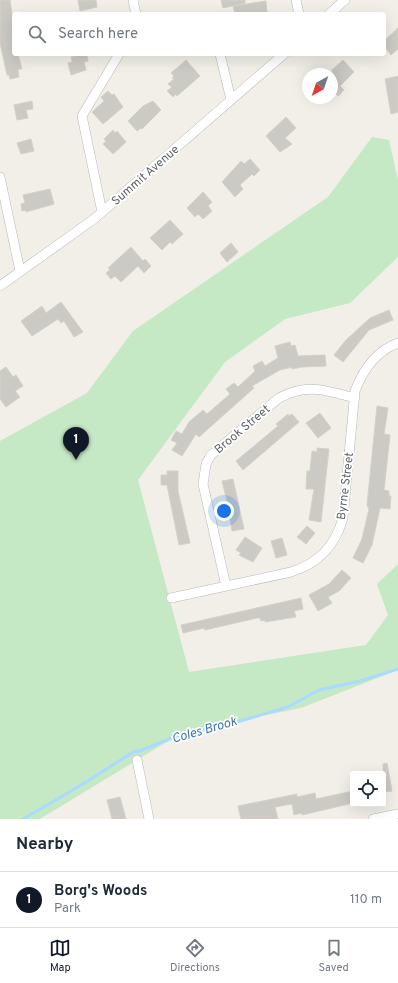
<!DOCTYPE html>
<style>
body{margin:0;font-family:Overpass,sans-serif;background:#f2f2f3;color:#1f2937}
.controls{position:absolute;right:12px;bottom:12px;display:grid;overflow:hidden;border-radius:4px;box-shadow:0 4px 16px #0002}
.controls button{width:36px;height:36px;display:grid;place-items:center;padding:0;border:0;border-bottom:1px solid #e0e1e3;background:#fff;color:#1f2937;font:20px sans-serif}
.compass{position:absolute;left:302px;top:68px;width:36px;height:36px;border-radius:50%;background:#fff;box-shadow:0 4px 16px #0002;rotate:220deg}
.you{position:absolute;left:224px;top:511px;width:14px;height:14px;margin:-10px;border:3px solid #fff;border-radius:50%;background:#1a73e8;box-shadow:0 0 0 6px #1a73e833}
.badge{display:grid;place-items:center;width:26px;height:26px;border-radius:50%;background:#111827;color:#fff;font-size:13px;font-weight:700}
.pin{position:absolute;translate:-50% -33px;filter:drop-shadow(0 1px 2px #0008)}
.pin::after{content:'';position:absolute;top:21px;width:14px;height:12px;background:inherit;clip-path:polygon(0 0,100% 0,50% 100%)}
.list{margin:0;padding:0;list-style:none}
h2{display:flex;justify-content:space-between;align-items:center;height:52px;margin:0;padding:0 16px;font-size:17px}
h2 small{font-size:13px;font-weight:400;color:#747a83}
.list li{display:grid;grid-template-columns:26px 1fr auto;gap:12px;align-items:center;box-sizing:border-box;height:56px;padding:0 16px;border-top:1px solid #e0e1e3}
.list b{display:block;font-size:15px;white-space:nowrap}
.list p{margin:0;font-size:13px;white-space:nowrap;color:#747a83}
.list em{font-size:13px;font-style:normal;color:#747a83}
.icon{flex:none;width:22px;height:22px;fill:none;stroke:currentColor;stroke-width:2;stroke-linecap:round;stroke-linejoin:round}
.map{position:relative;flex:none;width:398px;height:819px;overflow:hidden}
.search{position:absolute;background:#fff;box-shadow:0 4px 16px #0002;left:12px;right:12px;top:12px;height:44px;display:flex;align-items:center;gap:10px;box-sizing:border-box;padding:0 14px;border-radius:4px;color:#747a83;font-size:15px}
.sheet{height:108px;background:#fff}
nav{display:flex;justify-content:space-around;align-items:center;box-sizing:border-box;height:56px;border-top:1px solid #e0e1e3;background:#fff;font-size:11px;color:#747a83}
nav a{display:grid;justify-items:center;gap:2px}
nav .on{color:#111827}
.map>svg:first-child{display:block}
.green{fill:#c5e8c5}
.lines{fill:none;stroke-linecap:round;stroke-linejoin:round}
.stream{stroke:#aadaff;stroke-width:3}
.building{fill:#cccac5;stroke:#d6d1c6}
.minor-casing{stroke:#b5b8bc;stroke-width:10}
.minor{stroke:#fff;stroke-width:9}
.labels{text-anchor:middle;stroke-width:3.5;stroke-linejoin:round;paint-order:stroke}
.street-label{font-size:12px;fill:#5f6368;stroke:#fff}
.water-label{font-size:13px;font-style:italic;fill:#4174aa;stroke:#fff}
</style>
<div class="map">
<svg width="398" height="819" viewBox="0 0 398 819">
<rect width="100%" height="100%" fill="#f1efe8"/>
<!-- green -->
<path class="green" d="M372,137l17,3 9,40v77l-48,46 -65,16 -60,43 -87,118 51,192 177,-27 22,-30 -11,-31 21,-20v106l-97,38 -118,24 -143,87h-40v-378l87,-48 46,-62 195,-134z"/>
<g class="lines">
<!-- stream -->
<path class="stream" d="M23,819l55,-32 57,-36 2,1 45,-18 48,-10 58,-17 31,-17 41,-9 38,-12"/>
</g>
<!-- building -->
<path class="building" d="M0,0h10l4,26v28h4l4,15h-4l1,8 -9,2 -1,-4h-2l-7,-32z
M78,0h18l1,7 -17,4z
M221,0h24v3l-22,5z
M266,1l1,11 -32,2 -2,-8z
M398,28v21l-7,6 -7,-9v-5z
M87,54l1,7 -4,1 2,8 -15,5 -3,-12 4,-1 -1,-5z
M186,60l14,16 -23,20 -1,-2 -3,3 -6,-6 5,-4 -4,-3 6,-5 -2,-1 2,-2 -3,-3z
M343,60l11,12 -14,14 4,4 -6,6 -4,-4 -2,2v-24z
M398,76v36l-7,2 -6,-35z
M108,91l4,4 2,-1 9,13 -20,17 -11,-12 12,-11 -3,-4z
M32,101l1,8 -7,1 2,8 -11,2 -3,-15z
M153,101l8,9 -19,19 -1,-1 -4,3 -9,-10 15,-15z
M286,117l10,11 -11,10 7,6 -12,8 -14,-16z
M113,130l2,3 2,-2 9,11 -13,12 -10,-10 3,-3 -2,-2z
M31,139l3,12 -13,3 -4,-11z
M250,159l10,11 -6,6 -2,-2 -12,11 3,4 -8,8 -13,-15 19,-21 3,3z
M50,189l4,15 -28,8v-2l-4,1 -1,-7 4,-1 -2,-8z
M203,192l9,10 -4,4 4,5 -9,8 -5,-5 -3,3 -8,-9z
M170,220l13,14 -11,10 -2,-2 -8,8 -12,-12z
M231,243l7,9 -11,10 -7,-9z
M131,247l12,14 2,-2 6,7 -7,7 -6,-7 -17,16 -6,-6 -4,3 -5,-6 4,-3 -2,-2z
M61,302l22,30 -9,5 -10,-16 -3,2 -3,-4 -26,17 -11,-15 21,-15 4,7z
M389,310l4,10 -24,10 -26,32 -9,-7 12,-15 24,-22z
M290,342l1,4 4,-1 3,11 27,-1 1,11 -24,1 -10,2v-2l-12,3 -28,16 2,2 -27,24 -28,25 -3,-3 -14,22 -10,-6 5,-7 -6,-3 5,-9 6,3 7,-12 14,-12 4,4 23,-20 -4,-5 8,-6 4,4 14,-13 3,-3 -2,-5 9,-5 3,5 13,-8 -3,-12z
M6,367l7,10 3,-2 7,11 -8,5 5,6 -14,10 -6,-8v-28z
M377,406l11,2 -4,26 6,1 -6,55 5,1v5h2l-1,13 -10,-1 -8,37 -9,18 -10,-5 9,-19 7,-30 -2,-4z
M320,413l11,15 -13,10 -12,-15z
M288,414l1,2 3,-2 7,8 -56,48 -7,-9 42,-35 -2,-2z
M317,448l12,1 -8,73 -12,-2 5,-31h-8l1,-18h3l2,-20 5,1z
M167,471h11v20l12,52 -11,2 -12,-60h-6v-10h6z
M233,479l11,50 -12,2 -2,-13h1l-9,-37z
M307,526l8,7 -9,11 -9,-7z
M245,537l17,11 -9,14 -14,-7 2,-2 -5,-3z
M282,538l5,17 -11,3 -5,-17z
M342,570l9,8 -12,13 -11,6 4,6 -14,8 -9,-16 20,-11z
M301,598l2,11 -9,2 2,6 -31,5v-2l-4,1 -1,-3h-3l-52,12 -1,-2 -21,5 -2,-8z
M387,763l5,28 -9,1v-28z
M353,791v12l-51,12v-2l-8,2 -2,-11 -17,3 3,12h-37l-3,-13 59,-12v3l18,-4 1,6z
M120,797l6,22h-14l-5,-19z"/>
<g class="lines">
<!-- minor casing -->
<g class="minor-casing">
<path id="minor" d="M133,0l3,14
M296,0l3,14
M329,14l16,-14
M220,54l11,46
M0,177l20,94
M102,212l-20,-96 37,-62
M0,286l94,-67 190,-165
M226,586l-23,-102 3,-20 5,-9 68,-57c28,-15 46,-8 76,0
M171,598l120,-26c28,-9 44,-26 52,-54l12,-127c8,-21 21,-40 43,-48
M137,760l12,59
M373,819l25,-5"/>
</g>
<!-- minor -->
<use href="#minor" class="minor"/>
</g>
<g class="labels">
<!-- street labels -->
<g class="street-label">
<text transform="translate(145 175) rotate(-41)" y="4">Summit Avenue</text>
<text transform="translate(242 429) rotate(-40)" y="4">Brook Street</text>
<text transform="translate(345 486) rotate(-83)" y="4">Byrne Street</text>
</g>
<!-- water labels -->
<g class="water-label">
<text transform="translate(204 729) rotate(-16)" y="5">Coles Brook</text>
</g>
</g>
</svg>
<div class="controls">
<button><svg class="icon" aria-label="locate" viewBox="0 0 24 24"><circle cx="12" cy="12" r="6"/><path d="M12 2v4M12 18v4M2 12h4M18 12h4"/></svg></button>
</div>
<svg class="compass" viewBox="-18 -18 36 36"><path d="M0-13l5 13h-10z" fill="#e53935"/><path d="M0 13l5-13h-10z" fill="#747a83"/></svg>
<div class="you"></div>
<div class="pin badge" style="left:76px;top:460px">1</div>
<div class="search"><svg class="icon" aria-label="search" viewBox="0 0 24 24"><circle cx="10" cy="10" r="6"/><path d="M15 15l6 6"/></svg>Search here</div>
</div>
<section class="sheet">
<h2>Nearby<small></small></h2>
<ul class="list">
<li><span class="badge">1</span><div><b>Borg's Woods</b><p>Park</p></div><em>110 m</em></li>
</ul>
</section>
<nav>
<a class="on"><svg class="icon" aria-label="map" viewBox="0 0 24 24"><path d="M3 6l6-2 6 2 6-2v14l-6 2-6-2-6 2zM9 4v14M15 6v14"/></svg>Map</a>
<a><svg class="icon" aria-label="directions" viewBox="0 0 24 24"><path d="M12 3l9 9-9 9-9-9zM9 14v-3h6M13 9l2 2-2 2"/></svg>Directions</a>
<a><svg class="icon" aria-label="saved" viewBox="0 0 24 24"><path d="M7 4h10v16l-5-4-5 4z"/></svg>Saved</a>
</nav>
